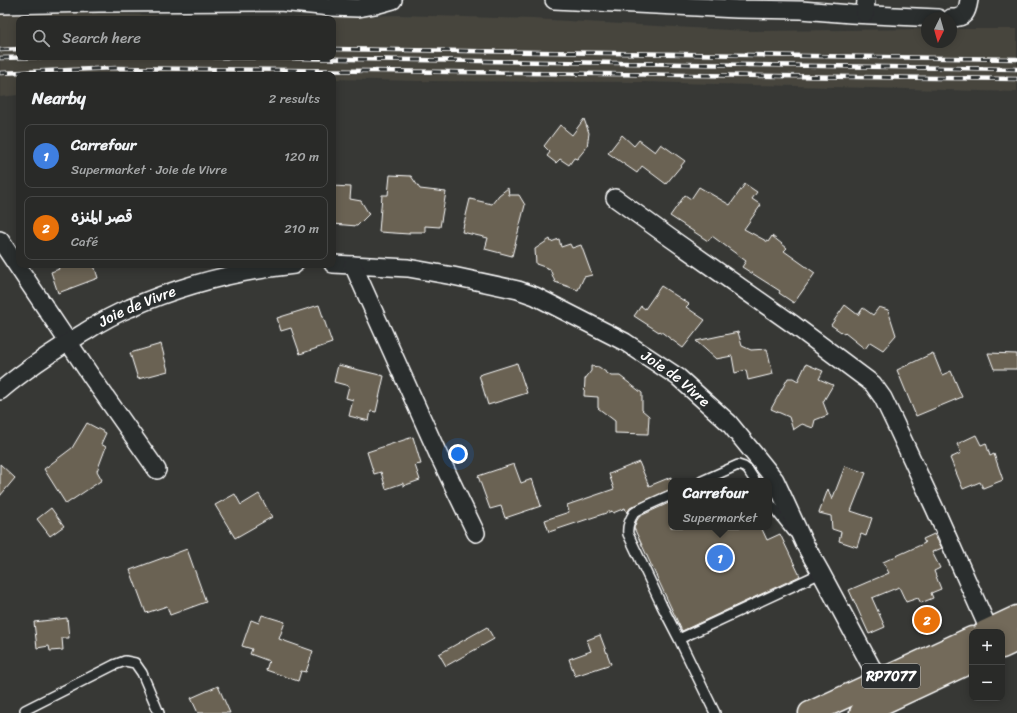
<!DOCTYPE html>
<meta charset="utf-8">
<style>
body{margin:0;font-family:Sriracha,"Playpen Sans Arabic",sans-serif;background:#353634;color:#f1f3f6}
.controls{position:absolute;right:12px;bottom:12px;display:grid;overflow:hidden;border-radius:8px;box-shadow:0 2px 10px #0003}
.controls button{width:36px;height:36px;display:grid;place-items:center;padding:0;border:0;border-bottom:1px solid #454645;background:#292a28;color:#f1f3f6;font:20px sans-serif}
.compass{position:absolute;left:921px;top:12px;width:36px;height:36px;border-radius:50%;background:#292a28;box-shadow:0 2px 10px #0003;rotate:185deg}
.you{position:absolute;left:458px;top:454px;width:14px;height:14px;margin:-10px;border:3px solid #fff;border-radius:50%;background:#1a73e8;box-shadow:0 0 0 6px #1a73e833}
.badge{display:grid;place-items:center;width:26px;height:26px;border-radius:50%;background:#8c9099;color:#fff;font-size:13px;font-weight:700}
.pin{position:absolute;translate:-50% -50%;border:2px solid #fff;box-shadow:0 1px 4px #0006}
.popup{position:absolute;left:668px;top:478px;width:104px;height:52px;box-sizing:border-box;display:grid;place-content:center;border-radius:8px;background:#292a28;filter:drop-shadow(0 1px 3px #0005);font-size:13px;white-space:nowrap;color:#a5a7a8}
.popup b{font-size:15px;color:#f1f3f6}
.popup::after{content:'';position:absolute;left:50%;top:100%;margin-left:-8px;border:8px solid transparent;border-top-color:#292a28}
.list{margin:0;padding:0;list-style:none}
h2{display:flex;justify-content:space-between;align-items:center;height:52px;margin:0;padding:0 16px;font-size:17px}
h2 small{font-size:13px;font-weight:400;color:#a5a7a8}
.list li{display:grid;grid-template-columns:26px 1fr auto;gap:12px;align-items:center;box-sizing:border-box;height:64px;margin:0 8px 8px;padding:0 8px;border:1px solid #454645;border-radius:8px}
.list b{display:block;font-size:15px;white-space:nowrap}
.list p{margin:0;font-size:13px;white-space:nowrap;color:#a5a7a8}
.list em{font-size:13px;font-style:normal;color:#a5a7a8}
.icon{flex:none;width:22px;height:22px;fill:none;stroke:currentColor;stroke-width:2;stroke-linecap:round;stroke-linejoin:round}
.map{position:relative;flex:none;width:1017px;height:713px;overflow:hidden}
.search{position:absolute;background:#292a28;box-shadow:0 2px 10px #0003;left:16px;top:16px;width:320px;height:44px;display:flex;align-items:center;gap:10px;box-sizing:border-box;padding:0 14px;border-radius:8px;color:#a5a7a8;font-size:15px}
.panel{position:absolute;background:#292a28;box-shadow:0 2px 10px #0003;left:16px;top:72px;width:320px;height:196px;border-radius:8px}
.map>svg:first-child{display:block}
.built{fill:#46453e}
.building{fill:#6a6252;stroke:#fff}
.lines{fill:none;stroke-linecap:round;stroke-linejoin:round}
.lane-casing{stroke:#fff;stroke-width:12}
.street-casing{stroke:#fff;stroke-width:20}
.primary-casing{stroke:#fff;stroke-width:25}
.lane{stroke:#2a2d2e;stroke-width:9}
.street{stroke:#2a2d2e;stroke-width:17}
.primary{stroke:#736b5a;stroke-width:22}
.rail-casing{stroke:#fff;stroke-width:4.5}
.rail{stroke:#2a2d2e;stroke-width:3;stroke-dasharray:9;stroke-linecap:butt}
.labels{text-anchor:middle;stroke-width:4;stroke-linejoin:round;paint-order:stroke}
.shield{fill:#2a2d2e;stroke:#bfc0c0;stroke-width:1}
.shield-label{font-size:14px;font-weight:bold;fill:#fff}
.street-label{font-size:15px;fill:#fff;stroke:#2a2d2e}
</style>
<div class="map">
<svg width="1017" height="713" viewBox="0 0 1017 713">
<rect width="100%" height="100%" fill="#373835"/>
<filter id="ink" filterUnits="userSpaceOnUse"><feTurbulence type="fractalNoise" baseFrequency=".025" numOctaves="2"/><feDisplacementMap in="SourceGraphic" scale="8" xChannelSelector="R" yChannelSelector="G"/><feConvolveMatrix kernelMatrix="1 2 1 2 8 2 1 2 1" color-interpolation-filters="sRGB"/></filter>
<g filter="url(#ink)">
<!-- built -->
<path class="built" d="M106,13l146,6h-233v38h314v-38h-81l149,-4 132,4 214,12 180,-2v13h24v-13h66v63l-376,-10 -226,-1 -82,-2v-4h-314v20l-19,2v-83z"/>
<!-- building -->
<path class="building" d="M584,119l5,14 -2,14 -10,12 -3,-1 -5,7 -9,-6 -4,4 -9,-7 3,-4 -6,-6 16,-21 12,10z
M622,135l12,11 5,-6 16,12 6,-8 24,17 -19,23 -24,-18 -5,7 -29,-20z
M390,175l21,1 9,13 26,3 -6,35 -15,-1v6h-16v2l-30,-2 3,-37h6z
M745,184l12,8 -5,7 9,6 -17,24 24,13 4,-6 15,12 -3,3 31,22 -21,30 -15,-10 1,-2 -38,-24 4,-6 -34,-25 -4,5 -38,-25 15,-21 6,4 8,-12 31,18z
M333,186l18,1 -1,12 11,2 8,13 -12,12 -24,-2z
M508,188l1,7h10l6,10 -13,51 -27,-7 3,-11 -26,-6 8,-33 22,5 7,-9z
M550,239l1,3 8,-3 2,8 9,-3 2,4 9,-3 11,30 -8,2 -6,13 -23,-8 -5,-13 -14,-5 -1,-15z
M57,265h37l4,13 -40,15 -7,-21 8,-3z
M661,286l28,18 -3,3 19,13 -22,28 -23,-17 -1,1 -25,-16 7,-10 4,3z
M319,305l13,38 -32,11 -9,-26 -10,3 -4,-13z
M845,305l13,10 5,-7 10,7 6,-8 9,3 8,25 -13,15 -13,-8 -5,7 -20,-16 -1,1 -13,-9z
M738,332l4,14 9,4 16,-1 6,25 -25,6 -2,-10 -11,3 -3,-17 -16,3 -20,-18z
M161,344l7,27 -30,8 -8,-26z
M933,353l9,22 9,-4 11,26 -46,19 -19,-46z
M988,353l29,1v15h-23z
M517,363l10,30 -39,12 -9,-30z
M806,364l17,7 -4,8 14,6 -10,17 5,13 -13,5 -2,8 -11,-4 -9,6 -4,-13 -18,-8 17,-31h5l5,3z
M338,365l46,11 -8,36 -5,-1 -2,10 -20,-5 4,-16 -7,-2 3,-12 -15,-4z
M591,366l8,1 12,9h9l22,17v17l7,6 -1,18 -33,-1v-12l-17,-13v-11l-14,-1 1,-17 6,-8z
M87,423l19,10 -5,11 5,3 -9,24 5,9 -36,24 -22,-35 28,-21z
M976,435l5,10 5,-2 4,13 4,-2 9,26 -20,8 -3,-6 -17,7 -13,-31 11,-5 -4,-9z
M413,437l8,27 -6,1 5,15 -17,6v-3l-17,6 -5,-17 -7,2 -7,-22z
M639,462l10,24 22,-9v12l-33,15 -8,4 -3,5 -2,-5 -12,5 -1,-2 -63,21 -4,-12 24,-8 -2,-7 47,-16 -5,-15z
M0,464l15,14 -15,18z
M514,464l7,19 11,-4 9,27 -36,12 -4,-12 -11,3 -12,-33z
M845,466l21,7 -15,38 21,7 -6,18 -5,-2 -4,13 -18,-6 2,-9 -9,-3 -1,-13 -12,-3 9,-24 4,11z
M235,494l6,11 18,-11 13,23 -37,21 -20,-33z
M671,502v25h90l6,13 13,-6 20,42 -118,55 -48,-103 3,-8 3,-4z
M51,508l13,18 -14,10 -13,-17z
M934,534l8,14 -10,4 8,16 -6,3 7,18 -10,4 2,5 -12,5 -3,-5 -12,4 -7,-15 -27,11 13,29 -16,7 -20,-44 40,-17 -6,-11 42,-19 -2,-4z
M187,549l19,53 -36,13 -3,-9 -21,7 -16,-43z
M262,615l23,7 -6,17 34,12 -7,21 -5,-1 -3,10 -32,-11 3,-9 -19,-7 2,-5 -10,-3 9,-26 8,3z
M67,618l2,20h-7l1,12 -13,1 -1,-5 -12,2 -3,-26z
M487,627l7,12 -48,27 -7,-12z
M600,635l11,29 -36,12 -6,-17 22,-8 -4,-11z
M218,686l12,27h-32l-7,-15z"/>
<g class="lines">
<!-- lane casing -->
<g class="lane-casing">
<path id="lane" d="M702,481l36,-16 6,2 4,3 7,11
M671,495c-7,3 -33,14 -37,18 -4,6 -7,14 -6,21l34,72 17,33
M769,502l24,30
M25,710l89,-45 11,-4 10,2 7,10 17,40
M715,713l-36,-74 142,-66"/>
</g>
<!-- street casing -->
<g class="street-casing">
<g id="street">
<path d="M554,0l183,9 64,1 50,4 87,4"/>
<path d="M0,5l99,-2 181,-1 51,5 27,1 17,-3 18,-5"/>
<path d="M865,14l1,-14"/>
<path d="M951,18c14,0 16,-5 18,-18"/>
<path d="M615,198l54,39 125,88 79,59 10,14 12,25 40,86 54,121"/>
<path d="M0,240l91,136 66,94"/>
<path id="s1" d="M333,264l75,4 45,8 65,14 17,6 90,46 53,35 51,46 35,43 11,14 7,15 22,48 17,30 58,108"/>
<path d="M353,265l85,189 38,79"/>
<path id="s2" d="M0,391c27,-23 55,-41 85,-59 14,-9 29,-18 45,-24 52,-23 107,-37 164,-43"/>
</g>
</g>
<!-- primary casing -->
<g class="primary-casing">
<path id="primary" d="M985,632l32,-15
M1002,647l15,-7
M810,713l162,-75
M861,713l111,-52"/>
</g>
<!-- lane -->
<use href="#lane" class="lane"/>
<!-- street -->
<use href="#street" class="street"/>
<!-- primary -->
<use href="#primary" class="primary"/>
<!-- rail casing -->
<g class="rail-casing">
<path id="rail" d="M333,49l684,10
M0,50l19,-1
M214,57l803,12
M0,58l41,-1
M0,73l116,-5 901,11"/>
</g>
<!-- rail -->
<use href="#rail" class="rail"/>
</g>
</g>
<g class="labels">
<!-- shield labels -->
<rect class="shield" x="862" y="664" width="58" height="24" rx="3"/>
<g class="shield-label">
<text x="891" y="681">RP7077</text>
</g>
<!-- street labels -->
<g class="street-label">
<text dy="5" stroke="none"><textPath href="#s2" startOffset="162">Joie de Vivre</textPath></text>
<text dy="5" stroke="none"><textPath href="#s1" startOffset="369">Joie de Vivre</textPath></text>
</g>
</g>
</svg>
<div class="controls">
<button>+</button>
<button>−</button>
</div>
<svg class="compass" viewBox="-18 -18 36 36"><path d="M0-13l5 13h-10z" fill="#e53935"/><path d="M0 13l5-13h-10z" fill="#a5a7a8"/></svg>
<div class="you"></div>
<div class="pin badge" style="left:720px;top:558px;background:#3f7fe0">1</div>
<div class="popup"><b>Carrefour</b>Supermarket</div>
<div class="pin badge" style="left:927px;top:620px;background:#e8710a">2</div>
<div class="search"><svg class="icon" aria-label="search" viewBox="0 0 24 24"><circle cx="10" cy="10" r="6"/><path d="M15 15l6 6"/></svg>Search here</div>
<section class="panel">
<h2>Nearby<small>2 results</small></h2>
<ul class="list">
<li><span class="badge" style="background:#3f7fe0">1</span><div><b>Carrefour</b><p>Supermarket · Joie de Vivre</p></div><em>120 m</em></li>
<li><span class="badge" style="background:#e8710a">2</span><div><b>قصر المنزه</b><p>Café</p></div><em>210 m</em></li>
</ul>
</section>
</div>
